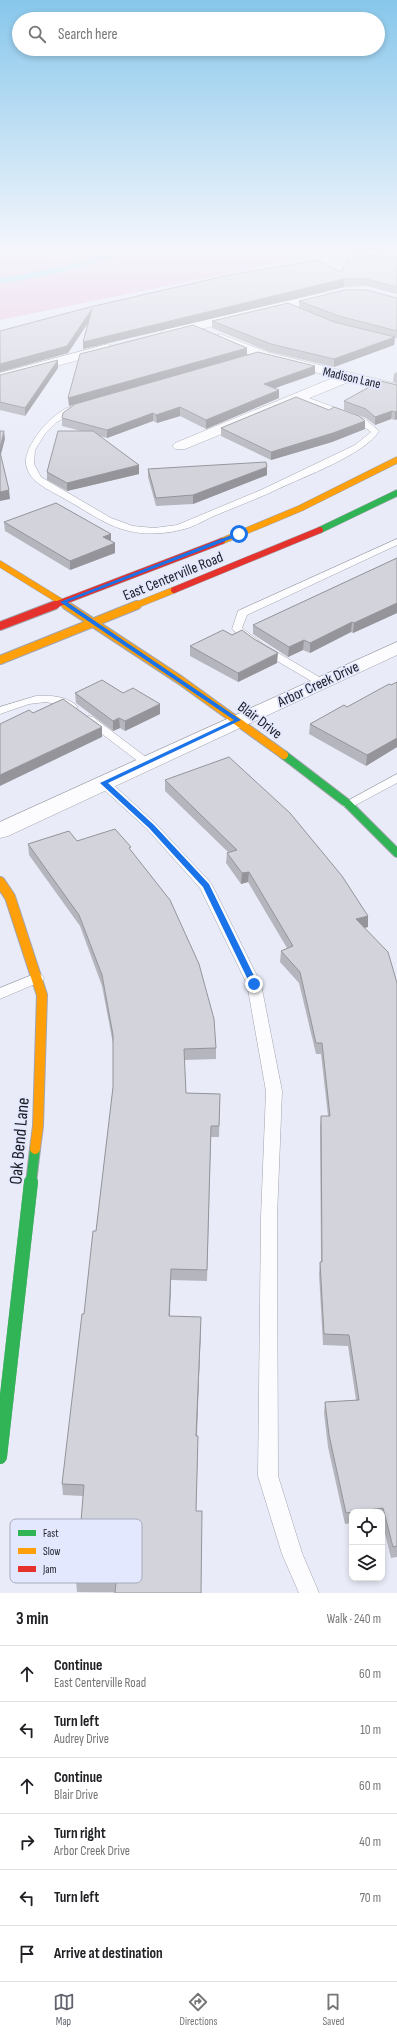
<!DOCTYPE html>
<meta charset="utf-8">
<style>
body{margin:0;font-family:"Sofia Sans Condensed",sans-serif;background:#f2f2f2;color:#202124}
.controls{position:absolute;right:12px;bottom:12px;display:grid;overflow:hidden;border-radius:8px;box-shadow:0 2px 6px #0003}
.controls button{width:36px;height:36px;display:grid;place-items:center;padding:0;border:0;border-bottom:1px solid #e0e0e0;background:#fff;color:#202124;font:20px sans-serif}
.stop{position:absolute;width:12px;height:12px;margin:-9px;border:3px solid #1a73e8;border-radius:50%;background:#fff}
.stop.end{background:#1a73e8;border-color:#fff;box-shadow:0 1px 4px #0008}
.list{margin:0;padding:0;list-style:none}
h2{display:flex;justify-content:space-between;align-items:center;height:52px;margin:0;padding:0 16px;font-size:17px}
h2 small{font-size:13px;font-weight:400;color:#757577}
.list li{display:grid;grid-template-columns:26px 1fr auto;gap:12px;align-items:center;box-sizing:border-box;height:56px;padding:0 16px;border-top:1px solid #e0e0e0}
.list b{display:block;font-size:15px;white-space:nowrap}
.list p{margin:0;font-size:13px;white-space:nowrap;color:#757577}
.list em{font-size:13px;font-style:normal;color:#757577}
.icon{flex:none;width:22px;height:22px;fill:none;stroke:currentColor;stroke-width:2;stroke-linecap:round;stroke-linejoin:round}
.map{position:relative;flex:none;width:397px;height:1593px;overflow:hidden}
.search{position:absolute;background:#fff;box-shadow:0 2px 6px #0003;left:12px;right:12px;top:12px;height:44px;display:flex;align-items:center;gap:10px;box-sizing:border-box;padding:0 14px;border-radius:22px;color:#757577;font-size:15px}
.sheet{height:388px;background:#fff}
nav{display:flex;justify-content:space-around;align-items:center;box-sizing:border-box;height:56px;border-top:1px solid #e0e0e0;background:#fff;font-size:11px;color:#757577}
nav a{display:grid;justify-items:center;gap:2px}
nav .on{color:#63656e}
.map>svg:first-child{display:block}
.forest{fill:#eac3de}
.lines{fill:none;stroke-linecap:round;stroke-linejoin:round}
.stream{stroke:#96e3ef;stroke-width:5}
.lane-casing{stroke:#a2a4ad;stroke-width:1}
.street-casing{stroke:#a2a4ad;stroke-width:1}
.fast-far3-casing{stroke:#a2a4ad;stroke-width:7}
.fast-far2-casing{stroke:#a2a4ad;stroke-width:10}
.fast-far1-casing{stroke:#a2a4ad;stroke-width:12}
.fast-casing{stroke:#a2a4ad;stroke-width:14}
.slow-far2-casing{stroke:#a2a4ad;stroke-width:7}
.slow-far1-casing{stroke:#a2a4ad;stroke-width:10}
.slow-casing{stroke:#a2a4ad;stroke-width:12}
.jam-far1-casing{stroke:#a2a4ad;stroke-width:7}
.jam-casing{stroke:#a2a4ad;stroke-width:10}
.path{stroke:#dbdcdf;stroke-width:1.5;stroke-dasharray:0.5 1.5;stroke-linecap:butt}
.lane{fill:#fcfcfe;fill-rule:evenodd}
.street{fill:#fcfcfe;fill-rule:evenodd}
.fast-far3{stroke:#30b455;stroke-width:6}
.fast-far2{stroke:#30b455;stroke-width:8}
.fast-far1{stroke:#30b455;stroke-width:10}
.fast{stroke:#30b455;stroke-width:14}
.slow-far2{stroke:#ff9f0a;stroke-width:6}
.slow-far1{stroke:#ff9f0a;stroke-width:8}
.slow{stroke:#ff9f0a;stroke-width:10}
.jam-far1{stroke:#e5322d;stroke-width:6}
.jam{stroke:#e5322d;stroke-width:8}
.wall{fill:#b5b5bd}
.shaded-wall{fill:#94949a}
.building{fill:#d3d3dc;stroke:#94949a}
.route{fill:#1a73e8}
.labels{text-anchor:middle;stroke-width:3.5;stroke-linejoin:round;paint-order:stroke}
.far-street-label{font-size:13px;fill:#1b1c24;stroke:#e3e8fe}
.street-label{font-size:15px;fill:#1b1c24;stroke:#e3e8fe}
.near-street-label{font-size:18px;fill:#1b1c24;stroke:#e3e8fe}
.key{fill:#e3e8fe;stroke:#a7abbd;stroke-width:1}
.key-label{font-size:11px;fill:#1b1c24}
</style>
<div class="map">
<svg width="397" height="1593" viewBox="0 0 397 1593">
<rect width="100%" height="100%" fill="#e9ecf8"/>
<!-- forest -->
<path class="forest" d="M0,249h397v5l-82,2 -315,64z"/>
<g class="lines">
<!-- stream -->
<path class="stream" d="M0,281c42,-7 86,-15 125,-32"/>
<!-- lane casing -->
<g class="lane-casing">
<path id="lane" d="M295,395h6l64,24 14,12c-13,23 -76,46 -101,58 -21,10 -43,18 -64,27 -11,5 -22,12 -34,14 -15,4 -35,5 -51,1 -23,-5 -44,-21 -64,-32 -15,-9 -36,-16 -39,-35 -3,-20 34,-62 53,-58v4l-22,12 -12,12 -10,16 -1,14 7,13 70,41 22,8 21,2 23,-3 84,-35 94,-45 16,-13 -12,-9 -64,-24z
M397,539v6l-150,70 -5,13 21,16 63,37 1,2 -1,2h-8l-63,-37 -23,-19 6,-18z
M36,696c14,-1 32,0 42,11l-6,3 -12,-5 -14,-3 -17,2 -29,10v-7z
M89,716l4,1 58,44 2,2 -2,2h-8l-58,-44 -2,-2z
M397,774v9l-45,24h-8l-2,-3z
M104,779l4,1 47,43 56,60 50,101 21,107 -5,126 1,259 24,77 17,40h-20l-17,-39 -24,-78 3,-259 5,-126 -19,-107 -47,-96 -53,-59 -47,-43 -2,-3z
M37,973l5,2 2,3 -2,3 -42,18v-11z"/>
</g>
<!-- street casing -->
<g class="street-casing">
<path id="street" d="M327,292l6,4 -2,3 -165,38 -6,-4 6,-4z
M220,334l50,19 127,31v8l-46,-11 -166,68h-10l-3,-3 3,-3 160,-66 -75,-18 -45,-18 -2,-3z
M108,344l7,4 -2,3 -113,30v-8z
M397,642v13l-389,181 -8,2v-16z"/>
</g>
<!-- fast-far3 casing -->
<g class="fast-far3-casing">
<path id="fast-far3" d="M320,530l77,-37"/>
</g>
<!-- fast-far2 casing -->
<g class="fast-far2-casing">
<path id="fast-far2" d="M284,755l64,49 49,49"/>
</g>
<!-- fast-far1 casing -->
<g class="fast-far1-casing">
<path id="fast-far1" d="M31,1183l4,-34"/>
</g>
<!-- fast casing -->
<g class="fast-casing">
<path id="fast" d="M0,1457l31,-275"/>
</g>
<!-- slow-far2 casing -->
<g class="slow-far2-casing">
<path id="slow-far2" d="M222,541l79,-33 96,-48
M0,564l68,42
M134,606l40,-16"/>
</g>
<!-- slow-far1 casing -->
<g class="slow-far1-casing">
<path id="slow-far1" d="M66,605l114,75 104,75
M0,660l137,-55"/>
</g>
<!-- slow casing -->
<g class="slow-casing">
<path id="slow" d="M0,882l10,15 32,98 -4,131 -3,23"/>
</g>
<!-- jam-far1 casing -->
<g class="jam-far1-casing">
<path id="jam-far1" d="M174,590l146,-60
M52,606l170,-65"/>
</g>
<!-- jam casing -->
<g class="jam-casing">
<path id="jam" d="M0,626l55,-21"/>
</g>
<!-- path -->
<path class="path" d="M0,270l41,-6 55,-15
M0,285l38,-5 133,-31"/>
<!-- lane -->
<use href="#lane" class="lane"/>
<!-- street -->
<use href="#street" class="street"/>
<!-- fast-far3 -->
<use href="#fast-far3" class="fast-far3"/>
<!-- fast-far2 -->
<use href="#fast-far2" class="fast-far2"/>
<!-- fast-far1 -->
<use href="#fast-far1" class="fast-far1"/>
<!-- fast -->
<use href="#fast" class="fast"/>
<!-- slow-far2 -->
<use href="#slow-far2" class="slow-far2"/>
<!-- slow-far1 -->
<use href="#slow-far1" class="slow-far1"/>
<!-- slow -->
<use href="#slow" class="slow"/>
<!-- jam-far1 -->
<use href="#jam-far1" class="jam-far1"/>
<!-- jam -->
<use href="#jam" class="jam"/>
</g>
<!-- wall -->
<path class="wall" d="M397,257v37l-31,-8 -22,1 -261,62v-7l5,-20 -20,31 -68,19v-41l341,-59z
M397,298v40h-2l-1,7 -60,22 -64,-15 -58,-24v-7l87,-13v-7z
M58,368l-33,48 -25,-6v-35z
M397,372v11l-4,-1 1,-8z
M315,374l-40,14 4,10 -73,31 -26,-13 -23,7 -4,-2 -46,17 -8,-2 40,29v9l-72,17 -20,-11v-8l34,-41 -19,-5v-8z
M397,385v34l-2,1 -4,-1 -16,6 -9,-7 -22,-8v-9z
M329,410l36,11v8l-33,13 -61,18 -50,-24v-8z
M148,469l119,6 -74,29 -37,2 -8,-29z
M4,522l107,12v7l4,2v10l-45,17 -65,-39z
M397,558v55l-44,20 -2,-1 -41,21 -7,-3 -15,7 -35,-23v-9z
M190,646l87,17 -39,19 -48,-26z
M397,682v65l-31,19 -57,-32 1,-10 37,-17z
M75,693h48l37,11v10l-35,17 -5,-3 -7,3 -37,-28z
M165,780l203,136v11l-4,1 33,55v574l-6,1 -9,-37v-9h-30v11l-7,1 -17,-77 -4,-34 1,-11 31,-2 -8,-54 -25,-1 -4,-71 1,-12h1l-1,-135 1,-11h7l-7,-62h-5l-17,-71 -19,-21 1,-11 6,-3 -39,-66 -7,2 -15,-21 1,-10 1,-1 -63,-61z
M28,844l103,6 85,198v11l-32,1 2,33 34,1 -1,43h-8l-4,144 -36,-1 -1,36 31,1 -4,119 1,11 -2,64 5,82 -124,-1 -1,-11 7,-85 -20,-1 -1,-11 22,-170 12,-83 17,-144v-43l-11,-58 -22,-60 -51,-71z"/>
<!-- shaded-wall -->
<path class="shaded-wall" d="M344,279v8l-261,62v-7z
M92,309v8l-24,36 -68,19v-8z
M395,337l-1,8 -60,22v-8z
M247,348v7l-178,51 -1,-8z
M58,360v8l-33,48v-8z
M315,366v8l-51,18v-8z
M279,390v8l-73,31v-9z
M180,407v9l-23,7 -1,-8z
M392,411l-1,8 -16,6v-8z
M397,411v8l-2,1v-8z
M153,413v8l-46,17v-8z
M365,421v8l-33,13 -61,18v-8z
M4,431l1,8 -5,19v-10z
M139,465v9l-72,17v-8z
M267,467v8l-74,29v-9z
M9,490l1,9 -10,2v-9z
M111,534v9l-8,-6z
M115,543v10l-45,17v-9z
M397,603v10l-44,20 1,-10z
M352,622l-1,10 -41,21v-10z
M304,640l-1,10 -15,7 1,-10z
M278,653l-1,10 -39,19v-9z
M160,704v10l-35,17v-10z
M119,718l1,10 -7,3v-10z
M102,727v10l-102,49v-11z
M397,738v9l-31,19 1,-11z
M249,872l-1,10 -7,2 1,-11z
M368,916v11l-13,3 1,-11z
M171,1269v11l-2,48v-12z
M201,1317v12l-5,118v-11z"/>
<!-- building -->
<path class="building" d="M351,254l46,3v30l-31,-8h-22l-261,63 9,-33 -25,37 -67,18v-33l90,-24 139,-32 89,-15 23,12z
M345,290h21l31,8v33l-58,-15 -40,-15z
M288,303l46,19 61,15 -61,22 -63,-15 -59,-23z
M193,325l54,23 -179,50 12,-44z
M258,352l57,14 -51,18 15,6 -73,30 -26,-13 -24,8 -3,-2 -46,17 -45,-12 1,-5 12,-9z
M58,360l-33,48 -25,-6v-27z
M380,381l17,4v26l-2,1 -3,-1 -17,6 -9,-8 -22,-8z
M296,397l33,13 5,-3 25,9 6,5 -32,12 -62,19 -50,-24z
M0,431h4l-4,17z
M58,431h35l46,34 -72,18 -20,-11z
M0,452l9,38 -9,2z
M266,462l1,5 -74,28 -37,3 -8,-29z
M56,503l55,31 -8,3 12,6 -45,18 -66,-39z
M397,558v45l-43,20 -2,-1 -42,21 -6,-3 -15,7 -36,-22z
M223,630l9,5 10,-5 12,9 24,14 -40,20 -48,-27z
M102,680l21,13 10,-5 27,16 -35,17 -6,-3 -6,3 -38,-28z
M397,682v56l-30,17 -57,-31 34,-19 3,2 42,-23 2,1z
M63,699l39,28 -102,48v-51l29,-14 4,3z
M229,757l61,56 52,63 26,40 -12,3 32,33 9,31v563l-4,1 -10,-39 -37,5 -17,-78 -4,-33 34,-2 -10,-65 -25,-1 -4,-72h2l-1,-146h9l-8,-73h-6l-16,-71 -19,-21 12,-5 -44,-74 -7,1 -15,-20 10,-3 -72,-70z
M115,829l16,18 -2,1 41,52 29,64 15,55 2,29 -32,1 2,44 34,1 -1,32h-8l-4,144 -36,-1 -2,47 32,1 -5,119h2l-2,75h6l-1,82h-86l1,-11 -40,-1 8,-96 -22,-1 20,-170h2l9,-83h3l17,-144v-52l-11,-60 -23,-60 -51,-71 41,-13 8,10z"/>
<!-- sky -->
<linearGradient id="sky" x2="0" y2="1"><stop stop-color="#87c7eb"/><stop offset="0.53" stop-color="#f5f6fc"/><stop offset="1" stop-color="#f5f6fc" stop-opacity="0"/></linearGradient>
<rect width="397" height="472" fill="url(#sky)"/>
<!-- route -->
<path class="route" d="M239,532l2,3 -174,67 174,118 -133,63 46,42 55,59 49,100 -4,3 -4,-3 -47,-97 -54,-59 -49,-45 134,-63 -174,-118z"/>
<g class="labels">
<!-- far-street labels -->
<g class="far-street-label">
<text transform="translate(352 377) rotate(13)" y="5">Madison Lane</text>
</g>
<!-- street labels -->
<g class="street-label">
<text transform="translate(173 576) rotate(-22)" y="5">East Centerville Road</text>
<text transform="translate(318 684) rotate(-25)" y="5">Arbor Creek Drive</text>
<text transform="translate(260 720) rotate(37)" y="5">Blair Drive</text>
</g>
<!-- near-street labels -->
<g class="near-street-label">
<text transform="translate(19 1141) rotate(-85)" y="6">Oak Bend Lane</text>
</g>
</g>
<!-- legend -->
<rect x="10" y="1519" width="132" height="64" rx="6" class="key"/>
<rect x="18" y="1530" width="18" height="6" fill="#30b455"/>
<rect x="18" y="1548" width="18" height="6" fill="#ff9f0a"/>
<rect x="18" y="1566" width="18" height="6" fill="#e5322d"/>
<g class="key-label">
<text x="43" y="1537">Fast</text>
<text x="43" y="1555">Slow</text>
<text x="43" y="1573">Jam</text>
</g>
</svg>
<div class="controls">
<button><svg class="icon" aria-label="locate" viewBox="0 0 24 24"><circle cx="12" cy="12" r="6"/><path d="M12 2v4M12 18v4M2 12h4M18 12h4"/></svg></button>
<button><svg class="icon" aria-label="layers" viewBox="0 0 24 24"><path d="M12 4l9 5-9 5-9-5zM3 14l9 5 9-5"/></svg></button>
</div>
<div class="stop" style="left:239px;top:534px"></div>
<div class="stop end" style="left:254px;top:984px"></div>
<div class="search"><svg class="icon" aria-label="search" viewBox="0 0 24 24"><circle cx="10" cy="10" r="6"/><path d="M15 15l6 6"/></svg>Search here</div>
</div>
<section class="sheet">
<h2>3 min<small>Walk · 240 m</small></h2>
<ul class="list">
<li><svg class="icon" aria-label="ahead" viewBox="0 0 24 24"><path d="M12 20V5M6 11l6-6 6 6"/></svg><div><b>Continue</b><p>East Centerville Road</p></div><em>60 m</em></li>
<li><svg class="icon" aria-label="left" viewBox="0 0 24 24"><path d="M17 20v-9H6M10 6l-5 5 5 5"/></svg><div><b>Turn left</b><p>Audrey Drive</p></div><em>10 m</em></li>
<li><svg class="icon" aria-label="ahead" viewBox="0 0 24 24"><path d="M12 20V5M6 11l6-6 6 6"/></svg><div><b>Continue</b><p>Blair Drive</p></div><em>60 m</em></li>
<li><svg class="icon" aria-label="right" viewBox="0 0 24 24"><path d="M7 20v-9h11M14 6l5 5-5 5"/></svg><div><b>Turn right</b><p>Arbor Creek Drive</p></div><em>40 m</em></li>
<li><svg class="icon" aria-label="left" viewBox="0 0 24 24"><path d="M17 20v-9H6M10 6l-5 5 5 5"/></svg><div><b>Turn left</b></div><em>70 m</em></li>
<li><svg class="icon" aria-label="arrive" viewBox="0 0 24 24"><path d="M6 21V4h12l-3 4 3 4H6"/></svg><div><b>Arrive at destination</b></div></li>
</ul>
</section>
<nav>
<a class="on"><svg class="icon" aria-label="map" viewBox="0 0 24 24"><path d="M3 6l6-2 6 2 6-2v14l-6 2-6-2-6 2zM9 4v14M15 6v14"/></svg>Map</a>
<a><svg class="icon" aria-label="directions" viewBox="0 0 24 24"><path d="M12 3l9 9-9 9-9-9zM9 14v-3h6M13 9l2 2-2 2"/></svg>Directions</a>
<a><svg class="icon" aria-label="saved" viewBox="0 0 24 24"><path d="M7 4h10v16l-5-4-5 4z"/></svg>Saved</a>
</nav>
